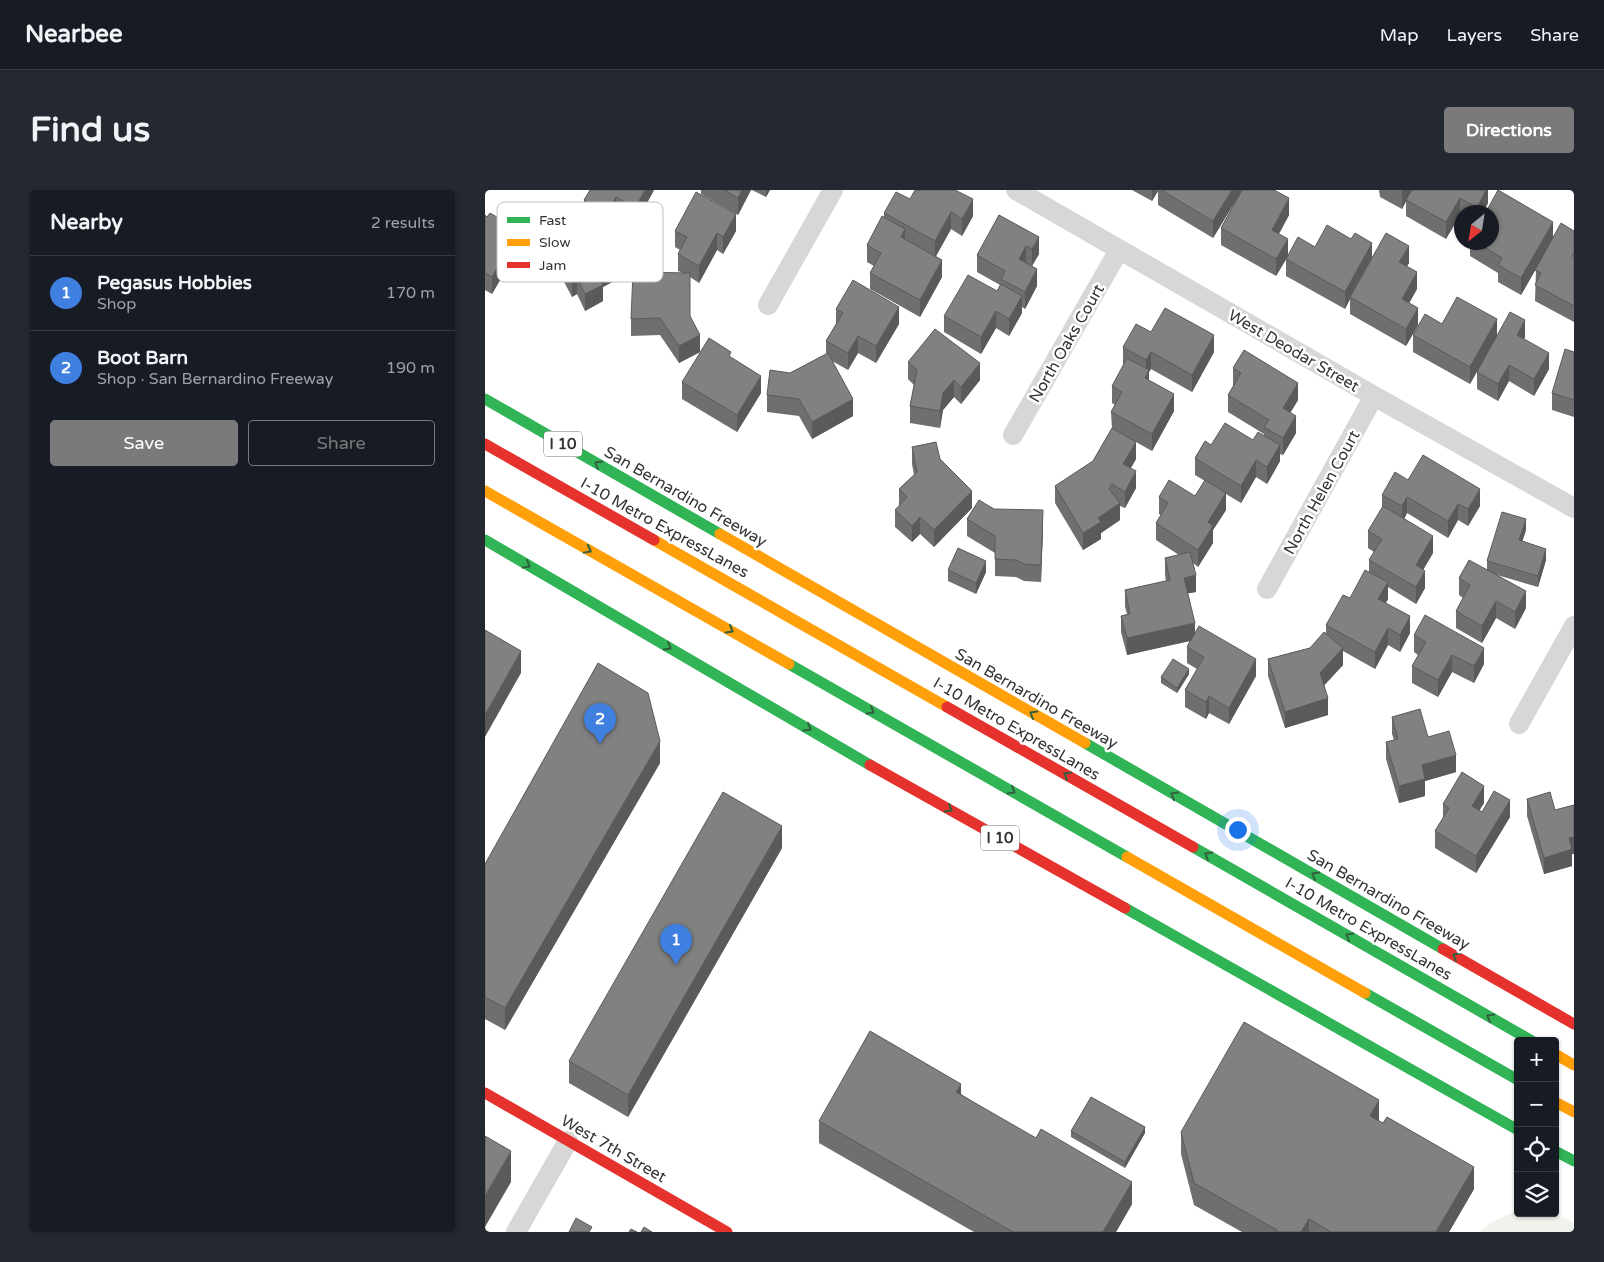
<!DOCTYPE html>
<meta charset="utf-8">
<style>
body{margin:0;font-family:"Varela Round",sans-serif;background:#242831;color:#f1f3f6}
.controls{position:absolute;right:15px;bottom:15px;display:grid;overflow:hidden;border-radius:5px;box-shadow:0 1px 4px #0004}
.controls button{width:45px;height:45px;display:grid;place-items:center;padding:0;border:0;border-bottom:1px solid #363941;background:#171b24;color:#f1f3f6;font:25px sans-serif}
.compass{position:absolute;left:969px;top:15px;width:45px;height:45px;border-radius:50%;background:#171b24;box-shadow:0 1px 4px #0004;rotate:210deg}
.you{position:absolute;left:752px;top:639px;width:18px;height:18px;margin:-12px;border:4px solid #fff;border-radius:50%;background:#1a73e8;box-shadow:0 0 0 8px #1a73e833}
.badge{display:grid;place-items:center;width:32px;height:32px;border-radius:50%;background:#7a7a7a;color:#fff;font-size:16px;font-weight:700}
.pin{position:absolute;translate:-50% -41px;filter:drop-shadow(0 1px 2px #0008)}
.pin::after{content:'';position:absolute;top:26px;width:18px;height:15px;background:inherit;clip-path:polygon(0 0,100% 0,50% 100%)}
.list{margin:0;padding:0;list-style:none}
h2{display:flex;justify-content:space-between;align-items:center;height:65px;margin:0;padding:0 20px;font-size:21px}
h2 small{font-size:16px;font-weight:400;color:#9ea1a6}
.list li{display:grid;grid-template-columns:32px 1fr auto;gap:15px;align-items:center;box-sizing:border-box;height:75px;padding:0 20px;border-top:1px solid #363941}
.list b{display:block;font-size:19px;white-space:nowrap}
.list p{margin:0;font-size:16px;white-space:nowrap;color:#9ea1a6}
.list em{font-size:16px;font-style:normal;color:#9ea1a6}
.actions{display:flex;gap:10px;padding:15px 20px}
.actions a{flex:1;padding:11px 0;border:1px solid #7a7a7a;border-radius:5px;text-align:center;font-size:18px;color:#7a7a7a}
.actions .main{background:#7a7a7a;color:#fff}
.icon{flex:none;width:28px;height:28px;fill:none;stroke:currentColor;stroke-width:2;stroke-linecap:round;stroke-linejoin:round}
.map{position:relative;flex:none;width:1089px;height:1042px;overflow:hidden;border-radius:5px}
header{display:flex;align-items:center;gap:30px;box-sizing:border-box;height:70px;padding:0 25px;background:#171b24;border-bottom:1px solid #363941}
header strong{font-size:24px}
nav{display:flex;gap:28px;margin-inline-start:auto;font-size:18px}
.intro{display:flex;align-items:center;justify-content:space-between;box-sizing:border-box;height:120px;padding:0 30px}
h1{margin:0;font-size:35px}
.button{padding:12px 22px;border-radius:5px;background:#7a7a7a;color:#fff;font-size:18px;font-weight:700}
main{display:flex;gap:30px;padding:0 30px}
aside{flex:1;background:#171b24;border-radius:5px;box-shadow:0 1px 4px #0004}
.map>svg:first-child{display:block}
.park{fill:#f0f3ec}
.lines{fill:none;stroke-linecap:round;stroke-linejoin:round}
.street{stroke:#d7d7d7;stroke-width:20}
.fast{stroke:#30b455;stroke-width:11}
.slow{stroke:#ff9f0a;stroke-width:11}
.jam{stroke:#e5322d;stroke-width:11}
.wall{fill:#6f6f6f}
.shaded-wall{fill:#5a5a5a}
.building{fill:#818181;stroke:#5a5a5a}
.oneway{stroke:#32603f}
.labels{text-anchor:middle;stroke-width:5;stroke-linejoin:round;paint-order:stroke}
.shield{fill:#fff;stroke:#707070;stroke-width:1}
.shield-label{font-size:15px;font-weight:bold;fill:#333}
.street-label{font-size:16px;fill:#333;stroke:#fff}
.key{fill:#fff;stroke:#c2c2c2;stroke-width:1}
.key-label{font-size:14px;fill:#333}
</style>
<header>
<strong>Nearbee</strong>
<nav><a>Map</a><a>Layers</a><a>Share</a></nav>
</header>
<div class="intro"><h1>Find us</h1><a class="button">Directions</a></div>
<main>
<aside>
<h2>Nearby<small>2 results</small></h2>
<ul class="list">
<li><span class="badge" style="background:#3f7fe0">1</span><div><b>Pegasus Hobbies</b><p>Shop</p></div><em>170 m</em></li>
<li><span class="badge" style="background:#3f7fe0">2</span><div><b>Boot Barn</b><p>Shop · San Bernardino Freeway</p></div><em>190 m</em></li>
</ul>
<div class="actions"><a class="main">Save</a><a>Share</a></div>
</aside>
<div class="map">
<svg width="1089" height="1042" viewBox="0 0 1089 1042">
<rect width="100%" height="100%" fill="#fff"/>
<!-- park -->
<path class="park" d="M1033,1022v1c22,0 37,-2 56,10v9h-95c12,-10 24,-17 39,-20z"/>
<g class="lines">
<!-- street -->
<path class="street" d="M531,0l358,206 200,112
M283,115l65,-115
M528,245l106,-185
M782,399l107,-193
M1034,534l55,-98
M31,1042l52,-91"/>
<!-- fast -->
<path class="fast" d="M0,209l235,135
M0,350l385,225
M304,474l338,193
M600,553l358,206
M708,657l339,194
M640,718l393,222
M880,803l153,87
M1070,961l19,10"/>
<!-- slow -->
<path class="slow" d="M0,301l304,173
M235,344l365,209
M169,350l293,167
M642,667l238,136
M1070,864l19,11
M1070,912l19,10"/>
<!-- jam -->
<path class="jam" d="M0,254l169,96
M462,517l246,140
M385,575l255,143
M958,759l131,75
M0,903l242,139"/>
</g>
<!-- wall -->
<path class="wall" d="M169,0l-19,35 -19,-11 -9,16 -14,-8 23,58 -13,7v14l-18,10 -8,-17 -5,3 -10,-19 -33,-4v-17l23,-24 32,-16v-17z
M216,0h50l-13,25 -37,-21z
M267,0h18l-4,7z
M647,0h142l15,25 -10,19 9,22 -12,20 -55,-31v-17l17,-31 -25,41 -55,-33v-14l-6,10z
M894,0h109v13l-5,9h-22v4l-1,-1 -14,24 -40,-23v-15l-4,8 -22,-12z
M425,9l63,17 -11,20 -11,-7 -15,27 6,21 -22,40 -50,-28v-16l4,-7 -7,-4v-17l17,-27v-5z
M0,25l34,32 -27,47 -7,-4z
M514,25l40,39 -7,12 5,20 -12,23 -3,-2v6l-13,23 -13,-8 -15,26 -37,-22v-16l53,-25 3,-6 -23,-13v-17z
M190,41h61l-13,23 -6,-4 -18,33 -9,-6v39l10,36 -21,11 -19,-28 -29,1v-17l52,-46 -5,-2v-17l2,-4 -5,-3z
M1089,41v91l-39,-21 1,-32 -15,26 -23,-13v-9l-28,-17v-14h21l62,-5z
M830,57l57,11 37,5 -2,3 10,23 -8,14 9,22 -12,21 -56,-32v-15l-5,10 -59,-33v-17z
M351,119l63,15 -23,39 -18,-10 -10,17 -16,-9 21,55 -41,23 -13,-23 -32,-4v-17l23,-22 36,-19v-13l10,-17z
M957,134l55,12 -27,48 -57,-32v-17z
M666,142l63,20 -22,40 -41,-23 -2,3v8l25,31 -22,40 -16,-9v17l-5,9 5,20 -11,20 -5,-2v14l-19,13v6l-18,11 -28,-47v-17l38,-25 19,-32 -1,-17 4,-7 -3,-2v-17l12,-21 -1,-1v-17z
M1040,147l-1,2 25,30 -15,27 -25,-15 -11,20 -21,-12v-17z
M1089,162v65l-22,-7v-17z
M246,168l30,35 -24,39 -55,-33v-17z
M423,172l72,18 -19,24 -7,-7 -11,13 -3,18 -30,-5v-17l4,-21 -6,-6z
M748,178l65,32 -8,13 6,20 -13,22 -3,-1v7l-13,23 -11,-7 -15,26 -15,-9v16l-13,20v13l-15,24 -5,-4 3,29 -8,1 7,40 61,43 -27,48 -20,-11 -3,6 -21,-12v-17l12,-21 -10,-6v-16l3,-7 -63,15 -6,-23v-16l6,-2 -2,-7v-17l41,-9 -1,-6v-17l14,-3 -23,-15v-17l5,-8 -2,-1v-17l36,-1 10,-15 -10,-6v-17l16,-13 42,-5 11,-5v-1l-36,-22v-17l6,-9 -1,-1z
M427,257l28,12 32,49 -38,39 -14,-13 -8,8 -17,-15v-17l4,-4v-17l15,-14 -2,-11z
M923,290l72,26 -12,20 -10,-6 -10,18 -41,-25 -3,6 29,34 -10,17 2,18 -9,16 -28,-17v12l-2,4 24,30 -10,19 -12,-7 -13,24 -32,-18v14l-19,20 4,30 -43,13 -17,-52v-17l42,-11 16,-14v-9l24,-27 19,-26v-12l5,-8 -6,-4v-17l14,-23v-13z
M509,319l49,18 -2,55 -17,-1 -8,-4 -21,-1v-23l-28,-17v-17z
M1041,340l-4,11 24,19 -8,27 -41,-12 29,33 -11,21 -19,-11 -14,25 -26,-15v-17l7,-13 -4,-3v-17l28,-8v-9z
M463,380l38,2 -10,22 -28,-13z
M929,445l70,29 -10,19 -22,-11 -14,25 -26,-14v-17l6,-11 -4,-3z
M704,484l-12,19 -16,-10v-6z
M907,527l36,20 28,35 -31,9v15l-26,7 -13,-44v-17l8,-2 -2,-6z
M175,573l-155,267 -20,-11v-155z
M1042,609l28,11 19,-5v49h-2v12l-28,8 -17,-58z
M999,613l-5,7 3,2 28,5 -34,56 -41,-25v-17l8,-12v-15z
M297,658l-154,269 -59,-34v-22z
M476,904l171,110 -16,28h-142l-155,-89v-22z
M894,931l95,68 -25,43h-207l-48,-27 -13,-51v-22z
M586,941l74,2 -20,35 -54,-31z"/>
<!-- shaded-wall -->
<path class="shaded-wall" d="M160,0h9l-19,35v-17z
M257,0h9l-13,25v-17z
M281,0h4l-4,7z
M667,0l6,1 -6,10z
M747,0h10l-29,48v-17z
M918,0h9l-10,19v-17z
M1001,0h2v13l-5,9h-6v-4z
M131,7v17l-9,16v-17z
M804,8v17l-17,31v-16z
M975,8v17l-14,24v-17z
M488,9v17l-11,20v-17z
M466,22v17l-16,29v-17z
M251,24v17l-13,23v-17z
M1068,32v17l-32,56v-17z
M420,39v17l-4,-9z
M34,40v17l-27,47v-17z
M232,43v17l-18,33v-17z
M554,47v17l-7,12v-17z
M803,49v17l-12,20v-17z
M887,53v17l-22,37v2l-5,10v-17z
M541,56v17l-7,-4z
M924,56v17l-10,16v-17z
M457,70v17l-22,40v-17z
M131,73v17l-13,7v14l-18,10v-17l12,-21z
M552,79v17l-12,23v-17z
M932,82v17l-15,27v-17z
M92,88v16l-5,3v-17z
M537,106v17l-13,23v-17z
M414,117v17l-23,39v-17z
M933,118v17l-12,21v-17z
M511,121v17l-15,26v-17z
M1012,129v17l-27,48v-17z
M1040,130v17l-8,15v-17z
M215,145v17l-21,11v-17z
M729,145v17l-22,40v-17z
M373,146v17l-10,17v-17z
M666,162v17l-2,3v15l-4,-9 1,-3v-15z
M1064,163v16l-15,27v-17z
M495,173v17l-19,24v-17z
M1024,175v16l-11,20v-17z
M276,186v17l-24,39v-17z
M469,190v17l-11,13 -3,18v-17l3,-18z
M813,193v17l-15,25v-17z
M689,204v17l-22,40v-17z
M368,209v17l-41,23v-17z
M811,226v17l-13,22v-17z
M651,252v17l-13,22v-17z
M795,255v16l-13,23v-17z
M771,270v17l-15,26v-17z
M651,281v17l-11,20v-16z
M995,299v17l-12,20v-17z
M487,301v17l-38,39v-17z
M741,303v17l-13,20v13l-15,24v-17l10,-28z
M922,307v16l-5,10v-17z
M635,313v17l-19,13v6l-18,11v-17l15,-15z
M973,314v16l-10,18v-17z
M558,320v17l-2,55v-17z
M435,327v17l-8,8v-16z
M1041,329v11l-7,22v-12z
M948,346v17l-17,29v-17z
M1061,359v11l-8,27v-11z
M501,371v11l-10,22v-11z
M940,381v17l-9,16v-17z
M711,385v17l-12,2v-16z
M903,392v17l-10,16v-16z
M1041,401v17l-11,21v-17z
M1011,411v17l-14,25v-17z
M925,426v17l-10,19v-17z
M710,433v17l-68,15v-17z
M903,438v17l-13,24v-17z
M858,458v17l-23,25v-17z
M999,458v16l-10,19v-17z
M36,461v22l-36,64v-22z
M967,465v17l-14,25v-17z
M771,469v17l-27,48v-16z
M704,479v5l-12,19v-5z
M724,506v17l-3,6v-17z
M843,508v17l-43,13v-16z
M175,551v22l-155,267v-22z
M971,565v17l-31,9v15l-26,7v-17l23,-21z
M999,596v17l-12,20v-17z
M1025,610v17l-34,56v-17z
M297,636v22l-154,269v-22z
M1089,647v17h-2v12l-28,8v-16l25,-20z
M476,894v22l-5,-14z
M894,910v22l-9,-6z
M660,937v6l-20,35v-6z
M26,961v31l-26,45v-31z
M989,977v22l-25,43h-13z
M647,992v22l-16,28h-13z
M824,1029v13h-8z"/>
<!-- building -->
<path class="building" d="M105,0h55l-10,18 -19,-11 -9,16 -23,-13z
M239,0h18l-4,8z
M430,0h40l18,9 -11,20 -11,-7 -16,29 -51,-28 12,-21 14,7z
M676,0h71l-19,31z
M757,0h32l15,8 -17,32 16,9 -12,20 -55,-31z
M927,0h74l-9,18 -17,-10 -14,24 -40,-22z
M1013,0l55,32 -32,56 -23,-13 4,-7 -26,-16h15v-30h-5z
M211,2l40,22 -13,23 -6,-4 -18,33 -21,-12 9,-17 -12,-6z
M5,23l29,17 -27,47 -7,-4v-58l2,2z
M104,25l27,48 -19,10 6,12 -18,9 -8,-16 -5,2 -10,-19 -33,-4 2,-26 21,2z
M514,25l40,22 -7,12 -6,-3 -7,13 18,10 -12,23 -24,-13 4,-8 -28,-16z
M397,26l23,13 -4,8 41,23 -22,40 -50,-27 11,-20 -14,-8z
M1076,33l13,8v21l-2,4 2,1v49l-39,-21 6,-12 -6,-3z
M842,35l24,14 4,-6 17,10 -27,49 -59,-33 12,-22 17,10z
M901,43l23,13 -10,16 18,10 -15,27 16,9 -12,21 -56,-32z
M148,82l57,1v43l10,19 -21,11 -19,-28 -29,1z
M483,85l29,16 4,-7 21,12 -13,23 -13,-8 -15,26 -37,-21z
M368,90l46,27 -23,39 -18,-10 -10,17 -22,-12 17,-28 -7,-4z
M972,107l40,22 -27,48 -57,-32 12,-21 17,10z
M680,118l49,27 -22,40 -41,-23 -5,8 -23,-13 13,-23 15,8z
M1025,122l15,8 -8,15 32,18 -15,26 -25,-14 -11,19 -21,-12z
M450,139l45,34 -19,24 -7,-7 -11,13 -3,18 -30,-5 7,-36 -9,-8z
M224,148l22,14 -2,4 32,20 -24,39 -55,-33z
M1080,159l9,3v48l-22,-7z
M759,160l54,33 -15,25 13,8 -13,22 -19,-11 5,-7 -41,-25 13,-22 -8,-5z
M343,163l25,46 -41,23 -13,-23 -32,-4 3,-25 20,3z
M642,168l22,12 -4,8 29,16 -22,40 -41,-22 11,-20 -10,-6z
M740,233l28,17 5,-8 22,13 -13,22 -11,-7 -15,26 -46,-28 10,-17 6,4z
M627,238l24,14 -13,22 13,7 -11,21 -13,-8 -3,5 11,14 -22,15 3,4 -18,11 -28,-47 38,-25z
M451,252l4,17 32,32 -38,39 -14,-13 -8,9 -17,-16 12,-13 -8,-8 18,-17 -5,-25z
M938,265l57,34 -12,20 -10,-5 -10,17 -41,-24 -5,9 -20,-11 13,-23 13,8z
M684,290l26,16 10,-16 21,13 -18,29 5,4 -15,24 -42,-27 12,-20 -9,-6z
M494,310l15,9 49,1 -2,55 -17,-1 -8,-4 -21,-1v-23l-28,-17z
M898,316l50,30 -17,29 9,6 -9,16 -47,-27 13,-21 -14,-8z
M1017,322l24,7 -7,21 27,9 -8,27 -51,-15z
M473,358l28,13 -10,22 -28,-13z
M705,362l6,23 -12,3 11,45 -68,15 -6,-22 9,-2 -5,-24 45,-10 -5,-22z
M984,370l57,31 -11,21 -19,-11 -14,25 -26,-15 14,-26 -11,-7z
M880,380l23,12 -10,17 32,17 -10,19 -12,-7 -13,24 -49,-27 17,-30 7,3z
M940,425l59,33 -10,18 -22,-11 -14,25 -26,-14 14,-24 -12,-7z
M714,436l57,33 -27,49 -20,-12 -3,6 -21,-12 19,-33 -17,-10z
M0,440l36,21 -36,64z
M839,442l19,16 -23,25 8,25 -43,14 -17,-53 42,-11z
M688,469l16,10 -12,19 -16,-11z
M113,473l50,30 12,48 -155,267 -20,-11v-133z
M935,519l8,28 21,-6 7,24 -34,10 3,14 -26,7 -13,-44 12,-3 -6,-22z
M977,582l22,14 -12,20 10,6 12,-21 16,9 -34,56 -41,-25 14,-23 -6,-4z
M238,602l59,34 -154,269 -59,-34z
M1065,602l5,18 19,-5v32l-5,1 3,11 -28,9 -17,-59z
M759,832l135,78 -9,16 13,7 4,-6 87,50 -38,65h-105l-22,-13 -8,13h-25l1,-2 -83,-47 -13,-51z
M385,841l91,53 -5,8 80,46 5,-9 91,53 -29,50h-90l-194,-111z
M606,907l54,30 -20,35 -54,-31z
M0,946l26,15 -26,45z
M91,1028l16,9 -3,5h-20z
M159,1037l8,5h-11z
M146,1039l6,3h-8z"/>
<!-- one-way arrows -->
<defs><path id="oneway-chevron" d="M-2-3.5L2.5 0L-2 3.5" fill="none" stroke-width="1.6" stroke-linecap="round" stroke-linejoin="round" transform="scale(1.25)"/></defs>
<g class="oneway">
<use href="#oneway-chevron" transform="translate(113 274) rotate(-150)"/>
<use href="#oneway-chevron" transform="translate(103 360) rotate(29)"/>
<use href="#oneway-chevron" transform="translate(42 375) rotate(30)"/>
<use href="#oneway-chevron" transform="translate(245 440) rotate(30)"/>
<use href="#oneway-chevron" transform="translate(183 457) rotate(30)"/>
<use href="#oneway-chevron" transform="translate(386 521) rotate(30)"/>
<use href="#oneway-chevron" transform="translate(548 524) rotate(-150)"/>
<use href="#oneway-chevron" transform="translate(323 538) rotate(30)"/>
<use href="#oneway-chevron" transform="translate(582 585) rotate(-150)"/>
<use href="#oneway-chevron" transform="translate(527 601) rotate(30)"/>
<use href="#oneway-chevron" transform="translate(689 605) rotate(-150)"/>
<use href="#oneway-chevron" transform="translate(464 619) rotate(30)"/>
<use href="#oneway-chevron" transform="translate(723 665) rotate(-150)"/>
<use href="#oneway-chevron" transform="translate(830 685) rotate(-150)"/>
<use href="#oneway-chevron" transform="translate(864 746) rotate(-150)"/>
<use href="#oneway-chevron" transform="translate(971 766) rotate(-150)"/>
<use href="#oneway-chevron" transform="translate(1005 827) rotate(-150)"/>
</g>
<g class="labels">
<!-- shield labels -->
<g class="shield">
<rect x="59" y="241.5" width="38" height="25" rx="4"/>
<rect x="496" y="635.5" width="38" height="25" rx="4"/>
</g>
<g class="shield-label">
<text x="78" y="259">I 10</text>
<text x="515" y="653">I 10</text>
</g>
<!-- street labels -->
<g class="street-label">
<text transform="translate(581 153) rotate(-60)" y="6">North Oaks Court</text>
<text transform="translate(809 160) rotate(30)" y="6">West Deodar Street</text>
<text transform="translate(836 302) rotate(-61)" y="6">North Helen Court</text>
<text transform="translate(201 306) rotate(30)" y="6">San Bernardino Freeway</text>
<text transform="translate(180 337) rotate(29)" y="6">I-10 Metro ExpressLanes</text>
<text transform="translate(552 508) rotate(30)" y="6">San Bernardino Freeway</text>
<text transform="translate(532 538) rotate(30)" y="6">I-10 Metro ExpressLanes</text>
<text transform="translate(904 709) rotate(30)" y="6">San Bernardino Freeway</text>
<text transform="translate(884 738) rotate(30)" y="6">I-10 Metro ExpressLanes</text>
<text transform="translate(129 958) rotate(30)" y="6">West 7th Street</text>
</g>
</g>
<!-- legend -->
<rect x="12" y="12" width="166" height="80" rx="8" class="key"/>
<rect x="22" y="27" width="23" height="6" fill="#30b455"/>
<rect x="22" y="49" width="23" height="7" fill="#ff9f0a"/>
<rect x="22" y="72" width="23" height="6" fill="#e5322d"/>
<g class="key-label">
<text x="54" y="35">Fast</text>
<text x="54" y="57">Slow</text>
<text x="54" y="80">Jam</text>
</g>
</svg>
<div class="controls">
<button>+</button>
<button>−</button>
<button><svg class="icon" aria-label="locate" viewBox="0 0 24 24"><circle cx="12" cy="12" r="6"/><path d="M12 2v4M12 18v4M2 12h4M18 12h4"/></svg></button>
<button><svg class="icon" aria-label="layers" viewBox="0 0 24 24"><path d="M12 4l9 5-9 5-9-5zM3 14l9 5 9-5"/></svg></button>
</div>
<svg class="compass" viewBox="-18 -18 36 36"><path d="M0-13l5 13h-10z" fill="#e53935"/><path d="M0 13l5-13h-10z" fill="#9ea1a6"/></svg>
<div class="you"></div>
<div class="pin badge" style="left:191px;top:775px;background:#3f7fe0">1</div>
<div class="pin badge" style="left:115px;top:554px;background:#3f7fe0">2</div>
</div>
</main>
